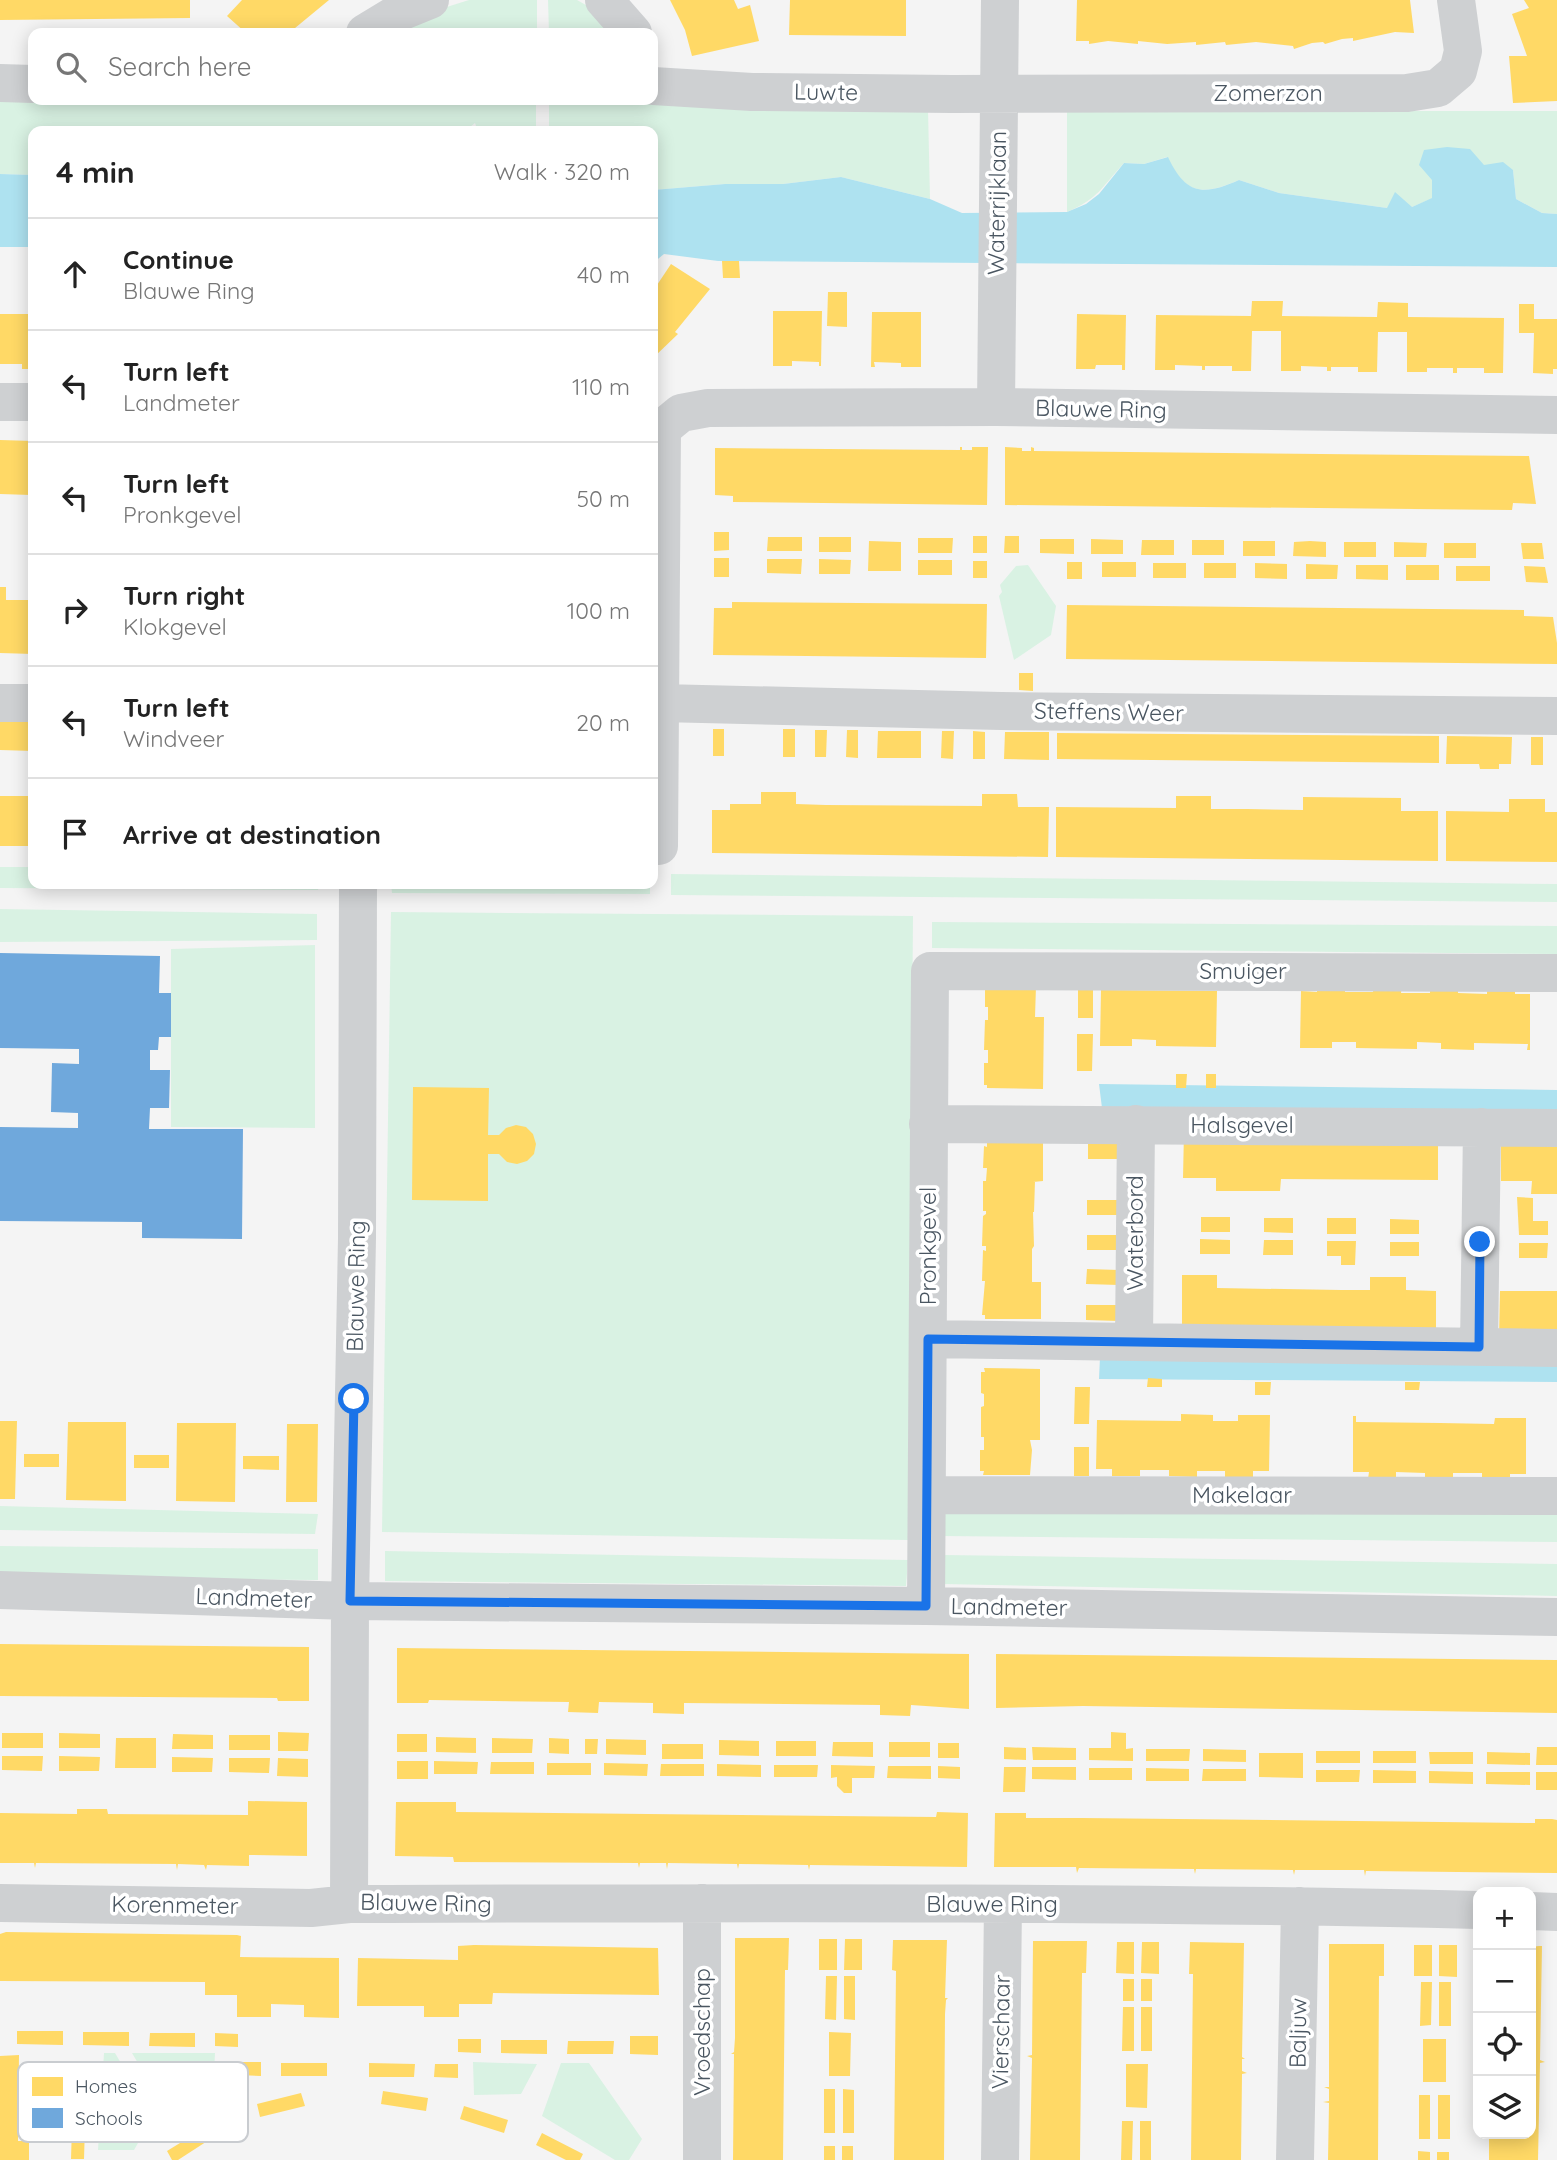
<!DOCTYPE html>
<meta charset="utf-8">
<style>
body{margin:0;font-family:Quicksand,sans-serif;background:#f2f2f2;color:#222}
.controls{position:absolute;right:21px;bottom:21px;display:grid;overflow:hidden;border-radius:14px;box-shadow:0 4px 18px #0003}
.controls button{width:63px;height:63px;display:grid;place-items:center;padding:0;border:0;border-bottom:2px solid #e0e0e0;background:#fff;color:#222;font:35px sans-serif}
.stop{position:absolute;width:21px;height:21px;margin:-16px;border:5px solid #1a73e8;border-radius:50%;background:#fff}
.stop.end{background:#1a73e8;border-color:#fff;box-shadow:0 2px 7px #0008}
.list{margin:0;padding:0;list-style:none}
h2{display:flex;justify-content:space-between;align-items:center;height:91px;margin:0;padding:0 28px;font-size:30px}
h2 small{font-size:23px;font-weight:400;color:#767676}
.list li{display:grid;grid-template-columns:46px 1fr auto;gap:21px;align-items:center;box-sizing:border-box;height:112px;padding:0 28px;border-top:2px solid #e0e0e0}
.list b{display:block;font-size:26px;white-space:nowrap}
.list p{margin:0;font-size:23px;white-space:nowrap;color:#767676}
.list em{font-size:23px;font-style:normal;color:#767676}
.icon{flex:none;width:38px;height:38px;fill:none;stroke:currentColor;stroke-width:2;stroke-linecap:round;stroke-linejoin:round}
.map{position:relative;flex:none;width:1557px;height:2160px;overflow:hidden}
.search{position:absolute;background:#fff;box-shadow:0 4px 18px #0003;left:28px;top:28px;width:630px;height:77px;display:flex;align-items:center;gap:18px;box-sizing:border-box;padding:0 24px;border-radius:14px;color:#767676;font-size:26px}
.panel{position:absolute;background:#fff;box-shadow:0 4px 18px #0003;left:28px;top:126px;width:630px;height:763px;border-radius:14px}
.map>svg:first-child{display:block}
.green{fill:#d9f2e3}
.water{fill:#aee2f0}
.homes{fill:#ffd966}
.schools{fill:#6fa8dc}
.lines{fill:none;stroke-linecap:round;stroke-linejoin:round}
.minor{stroke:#ced0d2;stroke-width:38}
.route{stroke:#1a73e8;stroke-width:9}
.labels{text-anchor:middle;stroke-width:7;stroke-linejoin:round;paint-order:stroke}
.street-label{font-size:23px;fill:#4a5661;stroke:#fff}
.key{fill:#fff;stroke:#c9ccd0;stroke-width:2}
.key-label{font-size:19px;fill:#4a5661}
</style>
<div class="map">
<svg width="1557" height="2160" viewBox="0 0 1557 2160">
<rect width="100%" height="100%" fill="#f4f4f4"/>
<!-- green -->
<path class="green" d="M469,0h68v33h-149l46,-22z
M548,0h29l23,13 17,20h-68z
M0,93l33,7h503v31h-58l-3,-8 -10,8h-432v44l-33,-1z
M549,100h85l2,3 292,6 2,90 -89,-22 -58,7h-58l-72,6v-59h-104z
M1067,111h490v103l-15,-1 -26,-14 -3,-29 -29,-4 -15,-17 -37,31 1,18 -21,9 -25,1 -108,-15 -40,-13c-37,16 -53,15 -72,-23l-23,7 -20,-1c-23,25 -25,35 -57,49z
M1028,565l28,41 -5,29 -37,25 -15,-64 3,-4 -2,-7 16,-19z
M0,867h33v17h286l-1,6 -318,-2z
M671,874l886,10v18l-886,-7z
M391,884h259v10l-258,-1z
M0,909l317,5v26l-317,2z
M391,912l522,4 -5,624 -526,-8z
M932,922l625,4v28l-625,-6z
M315,945v183l-144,-1v-178z
M0,1506l318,8 -3,20 -315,-4z
M941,1508l616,2v32l-616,-6z
M0,1546l318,3v31l-318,-3z
M385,1551l523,9 -2,26 -521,-5z
M944,1555l613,9v32l-614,-12z
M104,2053h11l38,64 -19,33h-36z
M132,2053h83l-2,39 -57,2z
M473,2062l64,2 -16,30 -47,1z
M561,2063h28l53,76 -13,21h-14l-73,-44z"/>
<!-- water -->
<path class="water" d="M1447,147l23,2 14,16 19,-3 10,8 3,29 26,14 15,1v53l-839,-6 -54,-7 -11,9v-73l72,-6h58l58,-7 89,22 32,14 105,-1 19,-8 13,-10 25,-31 20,1 24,-7c18,38 35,39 71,23l40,13 108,15 8,-16 17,15 20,-9v-18l-13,-15 5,-15z
M0,174l33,1v72h-33z
M1099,1084l458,6v21l-455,-3z
M1100,1357l457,1v24l-458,-3z"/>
<!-- homes -->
<path class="homes" d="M0,0h190v18l-190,2z
M242,0h87l-40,33h-43l-19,-17z
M670,0h64l4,9 12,-4 9,36 -67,15 -7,-26z
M790,0h116v36l-117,-1z
M1077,0h333l4,33 -19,-1 -42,9v-3l-11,1 -17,5 -2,-2 -11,1 -18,6 -1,-3 -37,-4 -30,3 -1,-3 -29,3v-3l-29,2 -29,-3v3l-30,-3 -19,3v-3h-13z
M1524,0h33v101l-44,2 -4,-47h18l-15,-42 17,-6z
M722,261h17l1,17h-17z
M671,264l39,25 -35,43 3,2 -25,24v-67z
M828,292h19v35l-20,-1z
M1252,301h31l-1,15 95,1 1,-15 30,1v14l96,1 -1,55h-19v-5h-27v5h-4v-5h-26v4h-20v-40h-29l-1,40h-19v-5h-27v4h-4v-4l-26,-1v5h-20v-40h-29l-1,40h-19v-5h-27v4h-3v-4l-27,-1v5h-20l1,-55 95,1z
M1519,304h15v15h23v50h-4v5l-20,-1 1,-40h-15z
M773,311h49l-1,55h-2v-4l-27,-1v5h-19z
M872,312h49v55h-20v-4l-27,-1 1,5h-4z
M0,314h33v55h-11v-5h-22z
M1077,314l49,1 -1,55h-3v-5h-26l-1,4h-19z
M0,440l33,1 -2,54 -31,-1z
M960,447h2v3h10v-3h16l-1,58 -254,-3v-6l-18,-1v-47l245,2z
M1005,447l17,1v3h9v-4l3,1v3l495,5 7,48 -23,-1 -1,7 -507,-5z
M714,532h15v18l-15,1z
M973,536h14v17h-14z
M1005,536h14v17h-15z
M768,537h34v14h-35z
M819,537h32v15h-32z
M918,538h35l-1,15h-34z
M1040,539h34v15l-34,-1z
M1091,539l32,1v14h-32z
M1142,540h32v15h-33z
M1192,540h32v15h-32z
M869,541l32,1v29h-33z
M1243,541h32v15h-32z
M1310,541l16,1v15l-33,-1 1,-14z
M1344,542h32v15h-32z
M1394,542l33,1 -1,14h-32z
M1444,543h32v15h-32z
M1521,543h21l2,16h-21z
M714,558h15v19h-15z
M767,559h35l-1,15 -34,-1z
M819,559l32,1 -1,14h-31z
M918,560h34v15h-34z
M973,561h14v17h-14z
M1067,562h15v17h-15z
M1102,562h34v15h-34z
M1153,563h33v15h-33z
M1204,563h32v15h-32z
M1255,563l32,1v15l-32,-1z
M1306,564l32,1 -1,14h-31z
M1356,565h32v15l-32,-1z
M1406,565h33v15h-33z
M1456,566h34v15h-34z
M1524,566l21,1 3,16 -22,-1z
M0,587h6v13h24v6h3v48l-33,-1z
M732,602l255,2 -1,54 -273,-3 1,-47h18z
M1067,605l457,5v6l29,1 4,26v21l-491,-5z
M1019,673h14v18l-14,-1z
M0,719l33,1v31l-33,-1z
M713,729h11v27h-11z
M783,729h12v28h-12z
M815,730h12l-1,27h-11z
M847,730h11v28l-12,-1z
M878,731h43v27h-44z
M942,731h12l-1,28 -12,-1z
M973,731l12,1v27h-12z
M1005,732h44v28l-45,-1z
M1057,733l382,3v27l-382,-4z
M1447,736l65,1 -1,27h-12v5h-19l-1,-5h-33z
M1531,737h12v28h-12z
M761,792h35v12l30,1 156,1v-12h35l1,13h31l-1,50 -336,-4v-43h18v-6h31z
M0,796h28v7h5v43h-33z
M1176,796h35v13h36l56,1v-13l98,1v13h37v50l-382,-4v-50l120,1z
M1509,799h36v13h12v50l-111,-1v-50l63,1z
M1078,983h15v35h-15z
M985,986h51l-1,31h9l-1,72 -56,-1v-3h-3v-22h4v-13h-4l1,-30h3v-13h-3z
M1317,986h28v6h28l1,-6h28l-1,7h29v-6h28v6l29,1v-7l28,1v6h15v56h-3l1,-6 -54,-1v7l-31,-1h-2v-6l-24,-1v7l-61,-1v-6h-24v6h-32l1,-57 16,1z
M1101,990l116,1 -1,56 -60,-1v-6l-24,-1v7h-32z
M1077,1034h16l-1,37h-15z
M1176,1074h11l-1,14h-10z
M1206,1074h10v14h-10z
M413,1087l76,1 -1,47h11l7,-7 10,-3 10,2 7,7 3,10 -2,10 -7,7 -10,3 -10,-2 -8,-8h-11v47l-76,-1z
M1184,1131l254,8v41l-157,-1 -1,12h-64v-13h-33z
M1501,1135h56v59h-26l1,-13h-31z
M987,1143h56v38l-10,1 2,-1 -1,31h-1l1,34 -2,3v33h9v37h-56v-4h-3l3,-34h-3l1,-31 3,1v-5h-4l1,-30 3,-2v-3h-3v-30h3l1,-13h-4l1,-22 3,1z
M1088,1144h32v15h-32z
M1517,1197l16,1v23h15v14h-29z
M1087,1200h33v15h-33z
M1201,1217h29v15h-29z
M1264,1218h29v15l-29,-1z
M1327,1218h29v16h-29z
M1390,1219l29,1v14h-29z
M1087,1235h32v15h-32z
M1200,1239l30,1v14h-30z
M1264,1240h29v15h-30z
M1327,1241h29l-1,24h-14v-9h-14z
M1390,1242h29v14h-29z
M1519,1243h29l-1,15h-28z
M1087,1269l32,1v15l-33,-1z
M1182,1275h35v13l124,2h29v-13h36v13l30,1v41l-254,3z
M1500,1291h57v42l-58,5z
M1086,1305h33v16l-33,-1z
M984,1368l56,1v71h-10l2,10 -2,25h-47l1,-4h-4v-21h4v-13h-3v-30l3,-1v-12l-3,-1v-21h4z
M1148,1378l14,1v8h-15z
M1255,1382h16l-1,13h-15z
M1405,1382h15l-1,8h-14z
M1075,1387h15l-1,37h-15z
M1181,1414l32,1v6h25v-6h32l-1,56h-16v6h-28v-6h-28v6l-28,-1v-6h-29v6h-28v-7h-16l1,-49 84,1z
M1353,1416h3v6l84,1 54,1 1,-6h31v56h-16v6l-28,-1v-6h-29v6h-28v-6l-29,-1v7h-28l1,-7h-16z
M0,1421h17l-2,78h-15z
M68,1422h58v79l-60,-1z
M177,1423h59l-1,79 -59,-1z
M287,1424h31l-1,78h-31z
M1074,1447h15v29h-15z
M24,1454h35v13h-35z
M134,1455h35v13h-35z
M243,1456h36v14l-36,-1z
M0,1644l309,3v54h-31l-1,-3 -277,-2z
M397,1648l572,6v55l-58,-4 -1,11 -30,-1v-10l-196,-2v11l-31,-1v-10l-54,-1 -1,11 -30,-1 1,-10 -140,-2 -1,3h-31z
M996,1654l561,6v53l-474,-7 -87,2z
M278,1732l31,1 -1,18h-30z
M1111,1732l15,1v16l7,-1v13l-44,-1v-12h22z
M2,1733h41v15h-41z
M59,1733l41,1v14h-41z
M173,1734l40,1v14h-41z
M397,1734h30v18h-30z
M229,1735h41v15h-41z
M436,1737l40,1v15l-40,-1z
M116,1738h40v30h-41z
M492,1738l41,1 -1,14h-40z
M549,1738l20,1v15l-20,-1z
M585,1739h13l-1,15h-12z
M606,1739l40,1v15l-40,-1z
M719,1740l40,1v15l-40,-1z
M776,1741h40v15h-40z
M833,1742h40v15l-41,-1z
M889,1742h41v15h-41z
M938,1743h21v15h-21z
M662,1744h41v15h-41z
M1004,1747l22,1v12l-22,-1z
M1032,1747l44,1v12h-43z
M1537,1747h20v18h-21z
M1146,1749h44l-1,12h-43z
M1203,1749l43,1v12l-43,-1z
M1316,1751h44v12h-44z
M1373,1751h43v12h-43z
M1429,1752h44v12h-43z
M1487,1752l43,1v12l-43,-1z
M1259,1753h44v25l-44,-1z
M2,1756h41l-1,15 -40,-1z
M59,1756l41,1 -1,14h-40z
M172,1757l41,1 -1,14h-40z
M229,1758h41l-1,15 -40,-1z
M278,1758l30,1v18l-31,-1z
M397,1761h31v18h-31z
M434,1761l44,1 -1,12h-43z
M491,1762h43v12h-44z
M547,1763h44v12h-44z
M604,1763l44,1 -1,12 -43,-1z
M661,1764h43v12h-44z
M717,1764l44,1v12l-44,-1z
M774,1765h44l-1,12h-43z
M831,1765l44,1 -1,12h-22v15h-8l-7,-7v-9l-6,1z
M888,1766h43v13l-44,-1z
M938,1766l22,1v12l-22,-1z
M1004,1767h22l-1,25h-22z
M1032,1767h44v13l-44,-1z
M1089,1768h43v12h-43z
M1146,1768l43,1v12h-43z
M1203,1769h43v12h-44z
M1316,1770h44l-1,12h-43z
M1373,1770l43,1v12h-43z
M1429,1771l44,1v12l-44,-1z
M1486,1772h44v13l-44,-1z
M1536,1772h21v18h-21z
M248,1801l59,1v54l-58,-1v11l-42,-1 -1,5 -2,-5 -26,-1 -1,6 -1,-6 -140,-1 -1,5 -1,-5h-34v-50l77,1v-5h30l1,5 140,1z
M396,1802h60v10l480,5 1,-5 31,1 -1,54 -157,-2 -1,5 -1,-5 -69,-1 -1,5 -1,-5 -69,-1 -1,6 -1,-6h-26l-1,5 -1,-5 -184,-1 -1,-5 -58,-1z
M995,1813h31v5h56l453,5v-4h17l5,1v53l-191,-2 -1,5 -1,-6h-69l-1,5 -1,-5 -97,-1 -1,5 -1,-5 -113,-1h-2l-2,5 -1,-6h-82z
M6,1932l231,3 4,1 -1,21 99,1v60l-35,-1v-12l-33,-1v13h-34v-22h-32v-13l-205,-1v-47z
M735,1938h54l-1,32h-3l-2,190h-50l1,-106h-3l3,-2 1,-14z
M819,1939h18v31h-18z
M845,1939h17v31h-18z
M893,1940h54l-2,58h3l-2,2 -1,14 -1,146h-50l2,-189 -4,-1z
M1033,1941h54l-1,32h-4l-2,187h-50l2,-102 -5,-2 5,-1z
M1117,1942h17v32l-18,-1z
M1142,1942h17v32l-18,-1z
M1190,1942l54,1 -2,114 3,2h-3v12l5,2 -5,1 -1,86h-50l2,-186h-4z
M1329,1944h55v32h-5l-1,184h-50l1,-57 -6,-1 6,-1v-12l-5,-2h5z
M474,1945l184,3 1,47 -166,-2 -1,11h-33v13h-35v-11h-67l1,-48 100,2v-14z
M1414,1945h18v31h-18z
M1439,1945h18v32l-18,-1z
M1539,1946h3l-2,114 5,2 -5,1 -2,97h-49v-26h42v-187z
M826,1976h11l-1,44 -11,-1z
M844,1976h11v44l-11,-1z
M1123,1979h11v22h-11z
M1141,1979h11v22h-11z
M1421,1982h11l-1,43 -11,1z
M1439,1982h12v44h-12z
M1123,2007h11v44h-12z
M1141,2007h11v44h-11z
M17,2031h46v14l-46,-1z
M83,2032h46v14l-46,-1z
M829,2032l22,1 -1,43h-21z
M150,2033h45v14l-46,-1z
M215,2033l23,1v13l-23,-1z
M630,2036h28v19l-28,-1z
M458,2039h23v14l-23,-1z
M1423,2039h23v43h-23z
M501,2040h46v14l-46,-1z
M568,2041h46l-1,13h-46z
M19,2055l-1,86h11v19h-29v-104z
M238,2062h23v14l-23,-1z
M281,2063h46v13h-46z
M369,2063l46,1 -1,13h-45z
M435,2064h23v14l-24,-1z
M1126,2064h22l-1,44 -21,-1z
M824,2089h11v44h-11z
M843,2089l11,1v43h-11z
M383,2091l45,7 -2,13 -45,-7z
M301,2093l4,13 -45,11 -3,-13z
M1419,2095h11v44h-11z
M1438,2095h12v44h-12z
M464,2106l44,14 -4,13 -44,-14z
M1122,2121h11l-1,39h-11z
M1140,2121h11v39h-11z
M72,2126h13l-1,33h-13z
M206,2127l6,11 -34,22h-6l-5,-9z
M542,2133l41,21 -3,6h-14l-30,-15z
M824,2146h11v14h-11z
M842,2146h11v14h-11z
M1418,2151l12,1v8h-12z
M1437,2152h12v8h-12z"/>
<!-- schools -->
<path class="schools" d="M0,953l160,3 -1,37h12v44h-12l-1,13h-8v20h20l-1,38h-19l-1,21h94l-1,110 -100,-1v-16l-142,-1v-94l78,1v-15l-27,-1 1,-49 27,1v-15l-79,-1z"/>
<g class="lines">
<!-- minor -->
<path class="minor" d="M604,0l29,33
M365,33l33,-20 32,-13
M0,83l33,1
M653,86l99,6 200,2 455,-1 31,-5 20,-17 5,-20 -7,-51
M0,402h33
M996,407l4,-407
M653,436l28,-23 27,-5 288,-1 561,8
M0,703h33
M661,703l340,8 556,5
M659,846l3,-418
M358,884l-1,354 -7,363 -1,303c377,-1 753,-3 1129,6
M928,1124l629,4
M928,1339l629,9
M1134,1341l2,-217
M1479,1347l3,-220
M927,1495l630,1
M0,1590l350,11 576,5 631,11
M926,1606l4,-635 627,2
M0,1903l311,5 38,-4
M702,1903v257
M1531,1911l26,1
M1000,2160l3,-256
M1295,2160l5,-254"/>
</g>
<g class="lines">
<!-- route -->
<path class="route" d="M354,1399l-4,202 576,5 2,-267 551,8 1,-105"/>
</g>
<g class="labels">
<!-- street labels -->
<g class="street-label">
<text transform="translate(826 92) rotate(1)" y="8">Luwte</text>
<text x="1268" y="101">Zomerzon</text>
<text transform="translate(997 203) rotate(-89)" y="8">Waterrijklaan</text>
<text transform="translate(1101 409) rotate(1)" y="8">Blauwe Ring</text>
<text transform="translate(1109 712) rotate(1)" y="8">Steffens Weer</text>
<text x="1243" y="979">Smuiger</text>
<text x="1242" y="1133">Halsgevel</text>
<text transform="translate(1135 1233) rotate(-90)" y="8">Waterbord</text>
<text transform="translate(928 1246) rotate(-90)" y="8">Pronkgevel</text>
<text transform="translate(356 1286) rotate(-89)" y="8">Blauwe Ring</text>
<text x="1242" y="1503">Makelaar</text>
<text transform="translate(254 1598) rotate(2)" y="8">Landmeter</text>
<text transform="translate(1009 1607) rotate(1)" y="8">Landmeter</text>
<text transform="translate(426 1903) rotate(1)" y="8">Blauwe Ring</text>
<text x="992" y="1912">Blauwe Ring</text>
<text transform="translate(175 1905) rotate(1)" y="8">Korenmeter</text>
<text transform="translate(702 2032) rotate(-90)" y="8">Vroedschap</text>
<text transform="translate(1001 2032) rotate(-89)" y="8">Vierschaar</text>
<text transform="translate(1298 2033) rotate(-89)" y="8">Baljuw</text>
</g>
</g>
<!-- legend -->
<rect x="18" y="2062" width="230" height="80" rx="10" class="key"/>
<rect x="32" y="2077" width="31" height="19" fill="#ffd966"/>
<rect x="32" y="2108" width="31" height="20" fill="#6fa8dc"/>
<g class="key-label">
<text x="75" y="2093">Homes</text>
<text x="75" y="2125">Schools</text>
</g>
</svg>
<div class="controls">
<button>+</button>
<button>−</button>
<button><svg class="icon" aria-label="locate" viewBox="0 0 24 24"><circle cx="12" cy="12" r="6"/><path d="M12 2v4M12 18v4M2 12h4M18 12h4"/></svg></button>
<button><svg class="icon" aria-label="layers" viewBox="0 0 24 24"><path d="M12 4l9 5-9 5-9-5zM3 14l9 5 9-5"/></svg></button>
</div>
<div class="stop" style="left:354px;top:1399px"></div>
<div class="stop end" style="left:1480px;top:1242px"></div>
<div class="search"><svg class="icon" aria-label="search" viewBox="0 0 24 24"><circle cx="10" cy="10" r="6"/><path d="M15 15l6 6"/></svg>Search here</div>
<section class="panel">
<h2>4 min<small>Walk · 320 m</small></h2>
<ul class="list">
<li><svg class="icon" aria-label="ahead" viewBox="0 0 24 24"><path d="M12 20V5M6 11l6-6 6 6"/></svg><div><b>Continue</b><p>Blauwe Ring</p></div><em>40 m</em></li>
<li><svg class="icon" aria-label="left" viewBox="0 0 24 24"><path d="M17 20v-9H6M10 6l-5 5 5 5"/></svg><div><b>Turn left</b><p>Landmeter</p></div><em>110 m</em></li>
<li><svg class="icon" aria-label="left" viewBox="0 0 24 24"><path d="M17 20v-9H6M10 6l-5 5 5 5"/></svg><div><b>Turn left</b><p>Pronkgevel</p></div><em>50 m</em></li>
<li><svg class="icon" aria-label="right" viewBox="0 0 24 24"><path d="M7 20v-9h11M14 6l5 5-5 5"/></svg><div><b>Turn right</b><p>Klokgevel</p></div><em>100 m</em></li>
<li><svg class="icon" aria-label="left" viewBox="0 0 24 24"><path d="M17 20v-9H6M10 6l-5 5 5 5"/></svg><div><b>Turn left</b><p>Windveer</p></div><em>20 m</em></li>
<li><svg class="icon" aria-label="arrive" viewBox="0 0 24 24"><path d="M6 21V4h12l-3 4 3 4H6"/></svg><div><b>Arrive at destination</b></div></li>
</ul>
</section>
</div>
